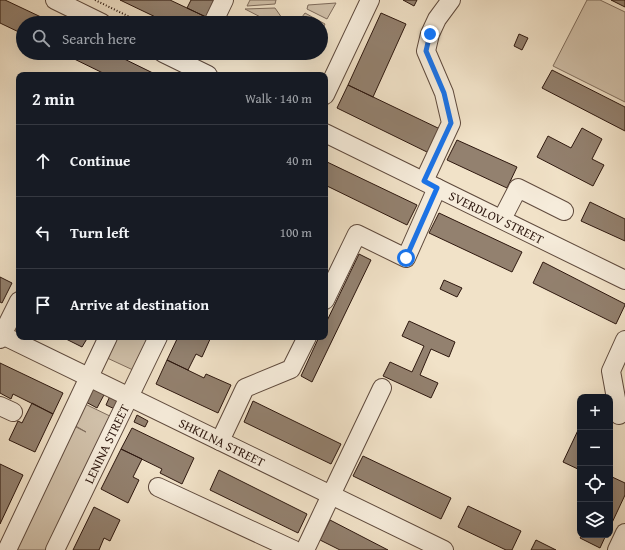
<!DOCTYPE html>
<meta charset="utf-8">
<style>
body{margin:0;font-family:"Gentium Book Plus",serif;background:#20242c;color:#f1f3f6}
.controls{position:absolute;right:12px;bottom:12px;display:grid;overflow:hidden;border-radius:8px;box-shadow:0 4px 16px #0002}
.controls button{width:36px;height:36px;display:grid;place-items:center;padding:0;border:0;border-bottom:1px solid #363941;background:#171b24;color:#f1f3f6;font:20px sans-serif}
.stop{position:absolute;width:12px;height:12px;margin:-9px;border:3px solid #1a73e8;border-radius:50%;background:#fff}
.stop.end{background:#1a73e8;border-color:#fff;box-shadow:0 1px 4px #0008}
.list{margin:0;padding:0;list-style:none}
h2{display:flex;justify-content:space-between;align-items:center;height:52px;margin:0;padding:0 16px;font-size:17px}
h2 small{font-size:13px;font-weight:400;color:#9ea1a6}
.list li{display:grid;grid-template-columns:26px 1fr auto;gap:12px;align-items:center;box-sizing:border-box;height:72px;padding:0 16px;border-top:1px solid #363941}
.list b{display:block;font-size:15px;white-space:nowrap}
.list em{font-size:13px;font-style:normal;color:#9ea1a6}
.icon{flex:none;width:22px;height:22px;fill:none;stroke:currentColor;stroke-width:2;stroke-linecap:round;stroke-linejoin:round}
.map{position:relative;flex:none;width:625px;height:550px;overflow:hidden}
.search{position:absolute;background:#171b24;box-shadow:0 4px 16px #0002;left:16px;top:16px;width:312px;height:44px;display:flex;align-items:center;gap:10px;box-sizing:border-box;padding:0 14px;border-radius:22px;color:#9ea1a6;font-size:15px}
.panel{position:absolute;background:#171b24;box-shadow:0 4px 16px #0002;left:16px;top:72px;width:312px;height:268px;border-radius:8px}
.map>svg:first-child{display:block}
.green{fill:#d0c0a9;stroke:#7f6c5c}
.building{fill:#93816f;stroke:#2e180f}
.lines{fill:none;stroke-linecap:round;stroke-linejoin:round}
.minor-casing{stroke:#5f4a3d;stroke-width:20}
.path{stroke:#2e180f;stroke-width:2;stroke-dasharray:1 2;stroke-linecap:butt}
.minor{stroke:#f6ecdb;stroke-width:18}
.route{stroke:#1a73e8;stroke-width:5}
.labels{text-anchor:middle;stroke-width:3.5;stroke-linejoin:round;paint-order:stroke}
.street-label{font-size:13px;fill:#2e180f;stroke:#f6ecdb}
</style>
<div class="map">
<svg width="625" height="550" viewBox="0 0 625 550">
<rect width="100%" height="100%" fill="#f1e2c8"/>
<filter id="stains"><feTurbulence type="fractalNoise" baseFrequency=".005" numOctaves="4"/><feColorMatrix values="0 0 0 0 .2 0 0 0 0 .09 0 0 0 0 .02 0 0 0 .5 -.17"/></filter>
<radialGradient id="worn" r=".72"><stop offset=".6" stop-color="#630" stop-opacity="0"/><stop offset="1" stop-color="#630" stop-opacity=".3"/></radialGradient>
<!-- green -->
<path class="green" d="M250,0h26l-1,4 -28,2z
M587,0h13l25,12v90l-72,-36z
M336,3l-9,16 -20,-10 1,-4z
M275,8l7,10 -2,5h-8l-27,-14z
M305,13l20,11 -4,8v-9h-15l-4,-6z
M114,337h35l-16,33 -28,-13z
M85,404l29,14 -64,132h-36l60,-124 12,6 -12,-7z"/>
<!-- building -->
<path class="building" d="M0,0h5l36,17 -3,6h-15v11l-23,-11z
M120,0h50l36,17 -3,6h-35z
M191,0h23l-8,17 -19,-9z
M403,0h14l-3,6z
M611,0h14v7z
M381,13l25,11 -33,73 -25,-12z
M519,34l9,4 -6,12 -8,-4z
M62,53h50l45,22h-50z
M552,70l73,37v24l-83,-43z
M348,85l92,44 -11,24 -92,-45z
M582,128l20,11 -10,20 12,6 -11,21 -56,-29 11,-21 23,12z
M457,140l60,27 -10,21 -60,-28z
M325,161l92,44 -10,20 -82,-40z
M590,202l35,17v22l-44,-20z
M439,213l83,39 -10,20 -83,-39z
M359,254l12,6 -59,122 -11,-6 18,-39h6v-12z
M543,262l82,42v1l-9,19 -83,-41z
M0,277l12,6 -10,20 -2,-1z
M444,280l18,8 -5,9 -17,-8z
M409,321l46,21 -6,15 -18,-8 -11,26 18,8 -7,15 -48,-22 7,-14 22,10 12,-26 -22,-10z
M62,337h26l-6,10z
M178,337h33l-9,20 -6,-3 -8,16 -21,-10z
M167,360l37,18 2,-4 25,11 -13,28 -62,-29z
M0,363l63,30 -10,21 -40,-20 -2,5 -11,-6z
M91,386l14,7 -8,15 -13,-7z
M110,396l11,5 -4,9 -11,-5z
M253,401l88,43 -10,20 -87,-42z
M32,403l21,11 -18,38 -26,-12 9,-19 4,2z
M137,415l11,6 -3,6 -11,-5z
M580,426v44l-17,-8z
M132,428l62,30 -12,26 -22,-11 2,-4 -41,-20z
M121,449l21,10 -9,18 6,3 -11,23 -27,-14z
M363,456l88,42 -10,21 -88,-43z
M0,464l23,11 -23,49z
M219,470l88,44 -9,19 -88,-43z
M610,476l15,7v12l-15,32z
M468,506l53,25 -9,19h-6l-48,-23z
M94,507l26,13 -10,21 -6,-3 -5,12h-26z
M330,520l58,30h-48l-20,-10z
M582,535h24l-6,13 -20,-10z
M536,540l20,10h-25z"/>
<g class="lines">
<!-- minor casing -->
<g class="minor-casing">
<g id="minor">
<path d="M55,0l47,23"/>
<path d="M213,23l11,-23"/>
<path d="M163,53l45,22"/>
<path d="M325,95l45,-95"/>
<path id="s1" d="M325,133l300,147"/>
<path d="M424,181l27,-58 -7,-30 -18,-42 4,-17 7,-15 14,-19"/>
<path d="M502,219l16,-31 46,23"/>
<path d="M325,300l32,-66 49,24 31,-70"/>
<path id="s2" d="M0,334l444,216"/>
<path d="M0,339l19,-38"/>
<path d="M0,406l13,6"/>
<path d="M619,415l-8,-44 14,-31"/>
<path d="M220,441l25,-53 46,-19 16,-32"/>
<path d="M158,487l136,63"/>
<path d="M7,550l101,-213"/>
<path id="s3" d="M55,550l103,-213"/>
<path d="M305,550l26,-55 51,-107"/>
<path d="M617,550l8,-17"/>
</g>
</g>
<!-- path -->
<path class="path" d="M95,0l47,23"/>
<!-- minor -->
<use href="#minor" class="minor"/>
</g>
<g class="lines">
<!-- route -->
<path class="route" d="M406,258l31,-70 -13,-7 27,-58 -7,-30 -18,-42 4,-17"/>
</g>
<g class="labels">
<!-- street labels -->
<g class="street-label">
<text dy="5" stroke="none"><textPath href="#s1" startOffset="191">SVERDLOV STREET</textPath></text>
<text dy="5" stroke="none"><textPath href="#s2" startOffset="247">SHKILNA STREET</textPath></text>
<text dy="5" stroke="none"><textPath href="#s3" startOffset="118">LENINA STREET</textPath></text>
</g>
</g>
<rect width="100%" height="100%" filter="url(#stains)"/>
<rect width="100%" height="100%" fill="url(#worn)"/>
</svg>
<div class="controls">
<button>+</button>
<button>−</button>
<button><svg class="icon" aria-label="locate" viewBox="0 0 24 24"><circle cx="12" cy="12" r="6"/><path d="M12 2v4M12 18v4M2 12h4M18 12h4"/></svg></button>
<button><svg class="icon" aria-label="layers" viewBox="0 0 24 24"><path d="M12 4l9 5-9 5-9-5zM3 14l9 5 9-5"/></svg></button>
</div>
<div class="stop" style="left:406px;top:258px"></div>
<div class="stop end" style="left:430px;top:34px"></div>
<div class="search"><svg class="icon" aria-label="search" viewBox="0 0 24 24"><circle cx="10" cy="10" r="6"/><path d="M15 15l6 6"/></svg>Search here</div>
<section class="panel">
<h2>2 min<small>Walk · 140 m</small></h2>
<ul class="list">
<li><svg class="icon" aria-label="ahead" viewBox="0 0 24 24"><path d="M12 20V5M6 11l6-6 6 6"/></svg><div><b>Continue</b></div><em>40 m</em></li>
<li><svg class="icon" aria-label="left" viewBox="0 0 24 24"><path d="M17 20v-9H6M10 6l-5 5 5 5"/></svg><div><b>Turn left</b></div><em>100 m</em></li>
<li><svg class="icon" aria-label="arrive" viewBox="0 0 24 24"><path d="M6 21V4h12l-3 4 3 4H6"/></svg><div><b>Arrive at destination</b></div></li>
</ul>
</section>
</div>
